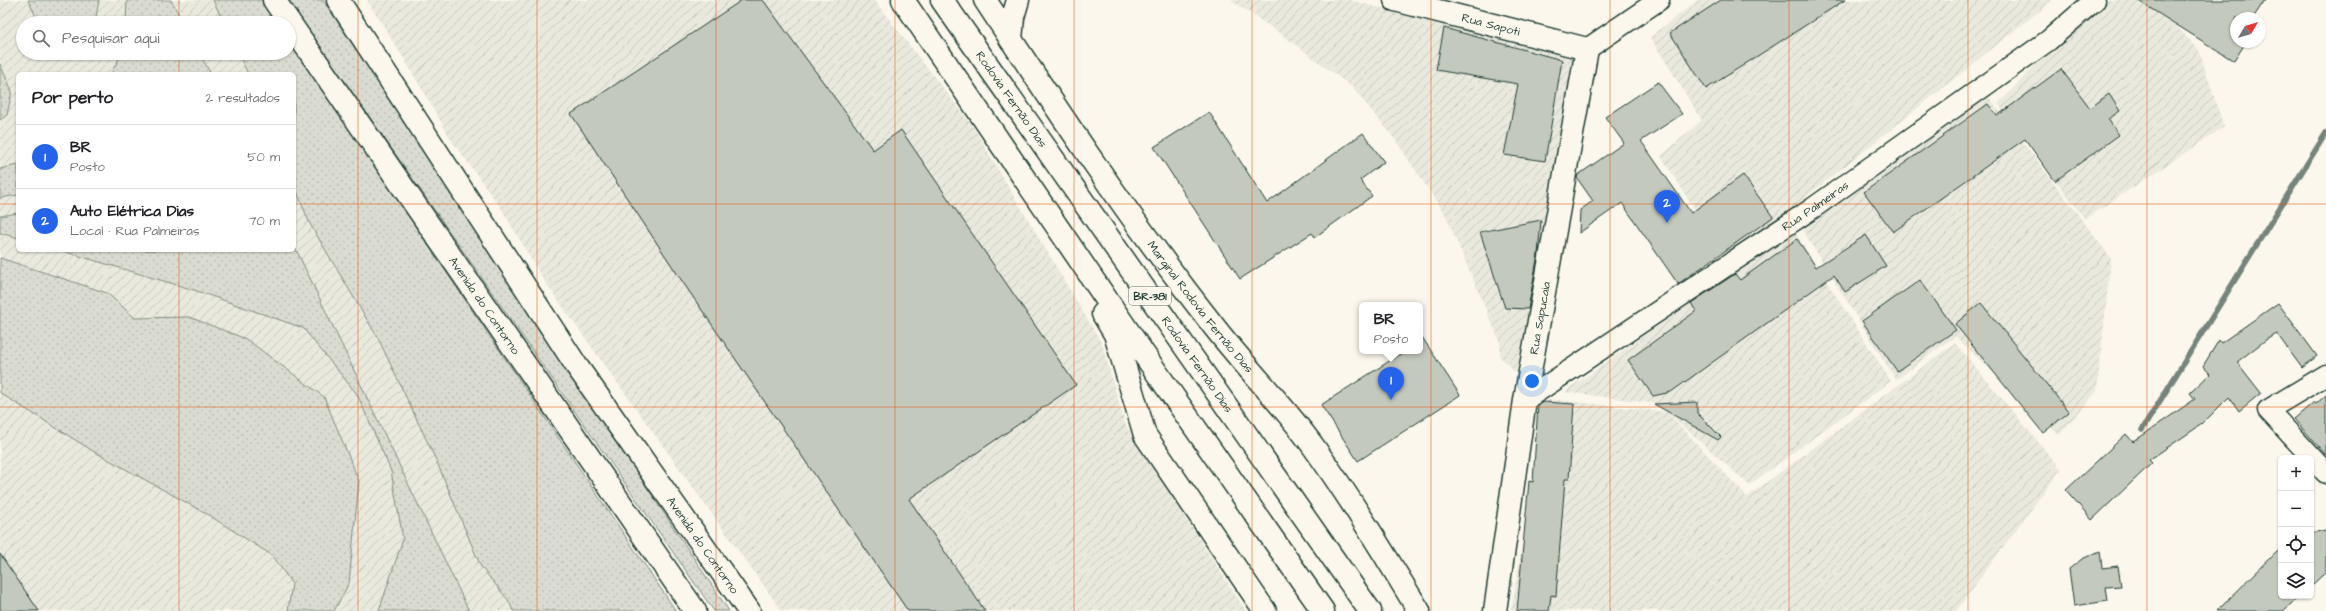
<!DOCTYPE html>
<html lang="pt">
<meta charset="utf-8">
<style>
body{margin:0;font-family:"Architects Daughter",sans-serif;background:#f6f6f6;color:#202124}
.controls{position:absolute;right:12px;bottom:12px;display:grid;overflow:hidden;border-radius:6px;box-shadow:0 1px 3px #0004}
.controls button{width:36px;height:36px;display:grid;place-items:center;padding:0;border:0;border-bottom:1px solid #e0e0e0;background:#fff;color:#202124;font:20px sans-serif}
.compass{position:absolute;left:2230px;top:12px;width:36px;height:36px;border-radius:50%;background:#fff;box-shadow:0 1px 3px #0004;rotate:52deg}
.you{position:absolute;left:1532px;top:381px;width:14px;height:14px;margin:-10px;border:3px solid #fff;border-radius:50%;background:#1a73e8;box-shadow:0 0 0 6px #1a73e833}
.badge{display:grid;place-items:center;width:26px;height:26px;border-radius:50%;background:#2563eb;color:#fff;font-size:13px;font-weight:700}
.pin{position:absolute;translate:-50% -33px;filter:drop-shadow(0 1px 2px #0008)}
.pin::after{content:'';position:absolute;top:21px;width:14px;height:12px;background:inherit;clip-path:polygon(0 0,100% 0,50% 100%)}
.popup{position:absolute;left:1359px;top:302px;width:64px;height:52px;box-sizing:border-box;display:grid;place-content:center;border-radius:6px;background:#fff;filter:drop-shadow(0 1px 3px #0005);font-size:13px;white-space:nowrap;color:#757577}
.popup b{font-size:15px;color:#202124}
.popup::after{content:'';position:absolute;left:50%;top:100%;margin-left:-8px;border:8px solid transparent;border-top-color:#fff}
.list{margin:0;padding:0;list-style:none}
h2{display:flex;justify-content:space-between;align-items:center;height:52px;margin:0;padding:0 16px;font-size:17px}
h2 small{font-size:13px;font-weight:400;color:#757577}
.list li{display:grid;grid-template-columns:26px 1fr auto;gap:12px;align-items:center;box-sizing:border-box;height:64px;padding:0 16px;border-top:1px solid #e0e0e0}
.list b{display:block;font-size:15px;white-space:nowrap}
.list p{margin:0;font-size:13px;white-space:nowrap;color:#757577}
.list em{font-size:13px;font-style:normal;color:#757577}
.icon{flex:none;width:22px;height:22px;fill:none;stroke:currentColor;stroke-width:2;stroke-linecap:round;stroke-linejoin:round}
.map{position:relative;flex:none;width:2326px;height:611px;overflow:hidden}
.search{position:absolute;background:#fff;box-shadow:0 1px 3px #0004;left:16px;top:16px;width:280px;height:44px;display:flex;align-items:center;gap:10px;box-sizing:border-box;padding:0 14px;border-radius:22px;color:#757577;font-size:15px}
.panel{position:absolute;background:#fff;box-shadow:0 1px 3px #0004;left:16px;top:72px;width:280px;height:180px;border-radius:6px}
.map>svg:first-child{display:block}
.industrial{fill:url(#industrial-furrows);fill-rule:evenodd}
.grass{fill:url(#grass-dots);stroke:#7d8c82}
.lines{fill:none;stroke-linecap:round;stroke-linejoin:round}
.stream{stroke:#74847b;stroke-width:5.5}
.building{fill:#c4c9be;stroke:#1f3d34}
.minor-casing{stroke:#1f3d34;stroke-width:23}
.tertiary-casing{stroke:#1f3d34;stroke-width:25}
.secondary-casing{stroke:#1f3d34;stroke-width:25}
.motorway-casing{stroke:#1f3d34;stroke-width:25}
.minor{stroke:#fbf7ec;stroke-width:20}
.tertiary{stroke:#fbf7ec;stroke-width:22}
.secondary{stroke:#fbf7ec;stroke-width:22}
.motorway{stroke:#fbf7ec;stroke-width:22}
.grid{fill:none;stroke:#e8590c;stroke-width:1;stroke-opacity:0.55}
.labels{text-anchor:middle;stroke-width:3;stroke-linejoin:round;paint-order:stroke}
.shield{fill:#fbf7ec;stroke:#61756b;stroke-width:1}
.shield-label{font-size:11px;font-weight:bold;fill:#1f3d34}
.street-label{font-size:12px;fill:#1f3d34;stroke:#fbf7ec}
</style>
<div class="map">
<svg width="2326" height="611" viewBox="0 0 2326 611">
<defs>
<pattern id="industrial-furrows" width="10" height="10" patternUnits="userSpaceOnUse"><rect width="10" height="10" fill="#eae9de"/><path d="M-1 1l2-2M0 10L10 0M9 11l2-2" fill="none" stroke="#c8c9bf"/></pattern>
<pattern id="grass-dots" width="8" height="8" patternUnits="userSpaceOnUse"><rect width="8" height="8" fill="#dbdcd1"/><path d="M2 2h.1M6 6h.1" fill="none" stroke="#bcbeb4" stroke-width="1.8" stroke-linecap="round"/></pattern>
</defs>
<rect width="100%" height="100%" fill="#fbf7ec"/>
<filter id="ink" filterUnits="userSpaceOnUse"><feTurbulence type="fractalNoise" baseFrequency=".025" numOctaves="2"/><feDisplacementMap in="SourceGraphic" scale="8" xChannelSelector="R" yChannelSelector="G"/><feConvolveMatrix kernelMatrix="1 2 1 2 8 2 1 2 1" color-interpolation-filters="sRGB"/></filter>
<g filter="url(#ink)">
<!-- industrial -->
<path class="industrial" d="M0,0h254l16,23h-247v30h266l377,558h-666zM18,74h276v176h-276z
M367,0h507l98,125 130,219 23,80 121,187h-464l-238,-330 -43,-73 -49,-67 -46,-79z
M1230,0h119l225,56 -57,318 -17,-17v-15l-55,-128 -51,-76 -42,-51 -75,-56z
M1698,0h355l-326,260 -66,-104 41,-36 -52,-83z
M2098,0h54l47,50 25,77 -139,92 -87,-115z
M1988,96l123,162 -14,133 -38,44 -104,-99 -59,44 -96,-154z
M1794,231l97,150 -142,104 -83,-74 -13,-8 -89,-11z
M1955,343l106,126 -105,142h-445l37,-212 119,13 80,85z"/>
<!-- grass -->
<path class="grass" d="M28,0h71l-4,23h-56z
M127,0h44l12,23h-57z
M213,0h49l15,23h-53z
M288,0h35l406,611h-15z
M289,40l387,571h-163l-4,-10 -28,-34 -45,-107 -58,-122 -68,-114 -16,-39v-111h-46l-10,-21h51z
M122,53h77l12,21h-100z
M0,64l12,27 -5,24 -7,5z
M18,165v30l-18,3v-29z
M18,213v25l-18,-5v-17z
M294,245l175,366h-90l24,-72 -12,-68 -34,-77 -54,-66 -109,-38 -135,-40h235z
M0,258l107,35 28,25 54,-1 57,22 78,58 35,84 -10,102 -15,28h-46l4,-27 -19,-28 -66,-42 -114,-63 -93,-58z"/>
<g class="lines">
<!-- stream -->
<path class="stream" d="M2142,430l184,-297"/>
</g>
<!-- building -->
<path class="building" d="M742,0h21l110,150 28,-20 175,255 -167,114 76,112h-77l-226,-330 -111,-167z
M1721,0h124l-139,89 -36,-56z
M2137,0h128l-12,18h-17v24h10l-12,19z
M1444,28l118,32 -17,101 -41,-6 14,-71 -82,-14z
M2061,69l29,39 19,-14 11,17 -12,8 11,16 -64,46 -30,-42 -132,93 -29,-40 124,-88 9,12z
M1658,82l24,32 -41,27 50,72 52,-38 30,42 -95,67 -56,-81 -43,30 1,-23 13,-9 -16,-23 1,-3 46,-32 -19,-26z
M1209,112l58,91 96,-70 21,29 -24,18 12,16 -57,41 -3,-4 -72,46 -86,-132z
M1541,220l-3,34 -10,55 -23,-1 -25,-76z
M1866,235l20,31 -41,26 -11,-17 -163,117 -18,4 -25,-36 68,-49 -5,-8 44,-29 5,6 57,-41 19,28z
M1920,280l36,50 -59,41 -35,-50z
M1981,303l88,109 -26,21 -88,-109z
M2278,303l39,53 -15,12 -25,-34 -10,5 -30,23 24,31 -22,18 -10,-14 -27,27 -53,36 3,3 -60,57 -26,-30 60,-56 7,8 62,-43 -5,-6 20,-19 -7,-8 16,-26 2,3z
M1420,334l40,61 -102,66 -37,-56 84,-54h15z
M2326,395v60l-32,-36 20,-17 2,2z
M1543,402l31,2 -5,75h-4l-9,117 -5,-1 -2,16h-32l12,-130 4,1 5,-77z
M1697,402v11l24,24 -3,3 -64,-36z
M2326,530v42l-15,14v-53z
M2281,548v48h19l-17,15h-66z
M2100,551l2,17 16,-2 3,20 -15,1 2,14 -34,5 -5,-37 13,-10z
M0,554l39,57h-39z"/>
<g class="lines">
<!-- minor casing -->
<g class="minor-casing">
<g id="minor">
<path d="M1587,49l72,-49"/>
<path d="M2326,375l-58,35 58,63"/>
<path id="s1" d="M1525,400l288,-192 236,-168 46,-40"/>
</g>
</g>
<!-- tertiary casing -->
<g class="tertiary-casing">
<g id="tertiary">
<path id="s2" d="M274,0l421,611"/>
<path id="s3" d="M338,0l238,365 173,246"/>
<path id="s4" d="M1395,0l192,49 -62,351 -30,211"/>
<path d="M1011,40l2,-23 5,-17"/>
</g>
</g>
<!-- secondary casing -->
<g class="secondary-casing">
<g id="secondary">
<path id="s5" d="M985,0c72,110 146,221 227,324 32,42 70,79 101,122 38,53 72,109 106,165"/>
</g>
</g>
<!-- motorway casing -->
<g class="motorway-casing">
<g id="motorway">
<path d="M903,0l240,353 180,258"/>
<path id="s6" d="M942,0l428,611"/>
<path d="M1103,314l12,20 30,101 120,176"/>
</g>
</g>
<!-- minor -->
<use href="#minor" class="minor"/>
<!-- tertiary -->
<use href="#tertiary" class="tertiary"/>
<!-- secondary -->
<use href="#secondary" class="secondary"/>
<!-- motorway -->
<use href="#motorway" class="motorway"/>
</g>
</g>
<!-- grid -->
<path class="grid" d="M179,0v23M358,0v611M537,0v611M716,0v611M895,0v611M1074,0v611M1252,0v611M1431,0v611M1610,0v611M1789,0v611M1968,0v611M2147,0v611M179,53v21M0,204h18M294,204h2032M179,250v361M0,407h2326"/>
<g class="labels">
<!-- shield labels -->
<rect class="shield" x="1129" y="287" width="42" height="18" rx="3"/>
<g class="shield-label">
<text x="1150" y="300">BR-381</text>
</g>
<!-- street labels -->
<g class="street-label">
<text dy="4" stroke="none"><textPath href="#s4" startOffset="99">Rua Sapoti</textPath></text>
<text dy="4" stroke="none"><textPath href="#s6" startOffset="121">Rodovia Fernão Dias</textPath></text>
<text dy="4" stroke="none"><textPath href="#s1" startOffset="349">Rua Palmeiras</textPath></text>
<text dy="4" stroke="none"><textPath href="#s2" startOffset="371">Avenida do Contorno</textPath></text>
<text dy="4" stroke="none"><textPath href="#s5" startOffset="375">Marginal Rodovia Fernão Dias</textPath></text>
<text transform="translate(1540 318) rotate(-80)" y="4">Rua Sapucaia</text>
<text dy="4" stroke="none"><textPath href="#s6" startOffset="445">Rodovia Fernão Dias</textPath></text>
<text dy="4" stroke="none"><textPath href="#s3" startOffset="656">Avenida do Contorno</textPath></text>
</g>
</g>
</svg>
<div class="controls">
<button>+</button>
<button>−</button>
<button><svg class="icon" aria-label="locate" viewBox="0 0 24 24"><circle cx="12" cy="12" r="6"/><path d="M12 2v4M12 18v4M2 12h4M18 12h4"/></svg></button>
<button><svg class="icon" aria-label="layers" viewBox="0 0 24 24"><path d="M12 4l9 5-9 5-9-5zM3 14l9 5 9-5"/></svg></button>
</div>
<svg class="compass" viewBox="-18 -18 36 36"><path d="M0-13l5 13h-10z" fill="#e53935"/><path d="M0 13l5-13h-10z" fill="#757577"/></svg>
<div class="you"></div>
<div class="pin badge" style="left:1391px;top:400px">1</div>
<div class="popup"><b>BR</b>Posto</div>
<div class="pin badge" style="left:1667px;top:223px">2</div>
<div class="search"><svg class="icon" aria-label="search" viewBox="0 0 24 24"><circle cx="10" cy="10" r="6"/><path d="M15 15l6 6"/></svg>Pesquisar aqui</div>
<section class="panel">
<h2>Por perto<small>2 resultados</small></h2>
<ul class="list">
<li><span class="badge">1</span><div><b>BR</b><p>Posto</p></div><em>50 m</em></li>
<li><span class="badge">2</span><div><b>Auto Elétrica Dias</b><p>Local · Rua Palmeiras</p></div><em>70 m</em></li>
</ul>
</section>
</div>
